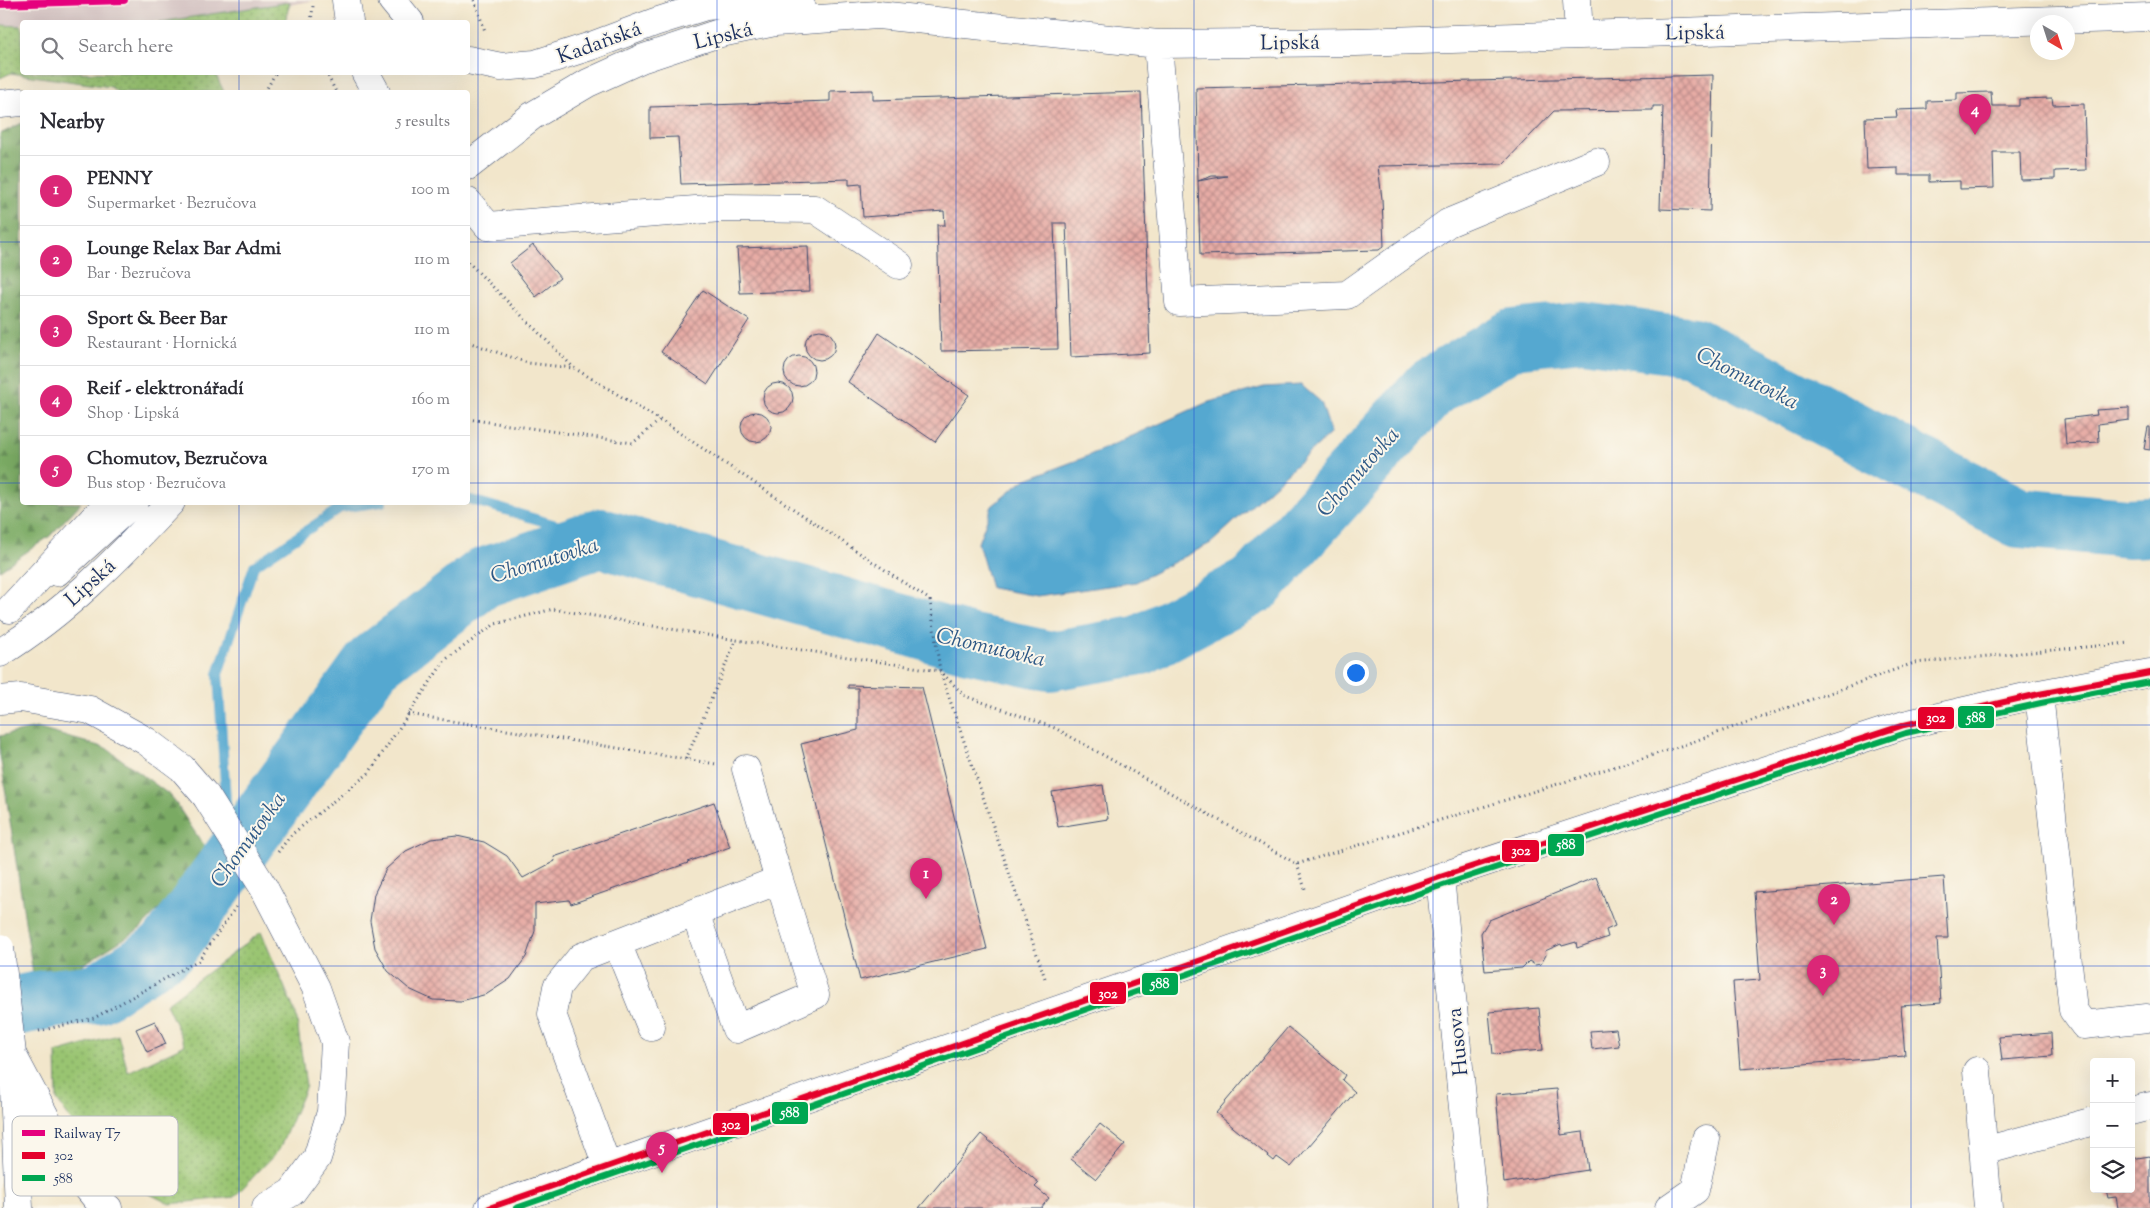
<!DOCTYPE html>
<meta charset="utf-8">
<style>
body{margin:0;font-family:"Sorts Mill Goudy",serif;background:#f2f2f3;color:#2b2b33}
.controls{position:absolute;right:15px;bottom:15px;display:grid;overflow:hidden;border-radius:5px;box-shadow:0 5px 20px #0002}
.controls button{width:45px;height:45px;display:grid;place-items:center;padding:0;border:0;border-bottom:1px solid #e1e1e2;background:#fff;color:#2b2b33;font:25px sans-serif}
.compass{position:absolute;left:2030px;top:15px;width:45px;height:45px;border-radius:50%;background:#fff;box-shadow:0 5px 20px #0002;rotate:141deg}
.you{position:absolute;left:1355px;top:672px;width:18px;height:18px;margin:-12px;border:4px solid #fff;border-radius:50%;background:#1a73e8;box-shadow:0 0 0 8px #1a73e833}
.badge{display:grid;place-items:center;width:32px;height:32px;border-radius:50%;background:#db2777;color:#fff;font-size:16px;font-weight:700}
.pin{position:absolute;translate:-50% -41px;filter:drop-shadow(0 1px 2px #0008)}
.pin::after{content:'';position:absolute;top:26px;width:18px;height:15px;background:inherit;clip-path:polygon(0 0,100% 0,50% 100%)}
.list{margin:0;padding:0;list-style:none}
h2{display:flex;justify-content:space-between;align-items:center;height:65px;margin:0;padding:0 20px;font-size:21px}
h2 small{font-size:16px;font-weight:400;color:#7c7c81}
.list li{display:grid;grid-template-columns:32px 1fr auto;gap:15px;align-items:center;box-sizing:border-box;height:70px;padding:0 20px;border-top:1px solid #e1e1e2}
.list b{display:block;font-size:19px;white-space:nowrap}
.list p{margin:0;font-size:16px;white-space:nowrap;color:#7c7c81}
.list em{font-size:16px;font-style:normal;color:#7c7c81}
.icon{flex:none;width:28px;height:28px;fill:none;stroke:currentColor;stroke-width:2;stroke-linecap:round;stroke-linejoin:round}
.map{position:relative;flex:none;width:2150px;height:1208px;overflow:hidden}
.search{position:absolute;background:#fff;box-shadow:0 5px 20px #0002;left:20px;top:20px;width:450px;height:55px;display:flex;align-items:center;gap:12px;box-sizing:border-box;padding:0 18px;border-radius:5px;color:#7c7c81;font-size:19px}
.panel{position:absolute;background:#fff;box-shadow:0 5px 20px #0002;left:20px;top:90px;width:450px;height:415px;border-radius:5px}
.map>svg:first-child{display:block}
.railway{fill:#d1bfbf}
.grass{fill:url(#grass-dots);stroke:#5a7a68}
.forest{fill:url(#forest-firs);stroke:#4a6c60}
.water{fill:#54a8d0;stroke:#386c97}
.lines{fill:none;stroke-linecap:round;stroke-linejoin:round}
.stream{stroke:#54a8d0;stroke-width:10}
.river{stroke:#54a8d0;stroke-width:60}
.building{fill:url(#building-cross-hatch)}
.minor-casing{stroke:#3b4a6e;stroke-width:29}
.highway-casing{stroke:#3b4a6e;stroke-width:29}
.path{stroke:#3b4a6e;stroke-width:3;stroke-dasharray:1 4;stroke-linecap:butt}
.minor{stroke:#fff;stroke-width:28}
.highway{stroke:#fff;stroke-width:28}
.highway-bridge-casing{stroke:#3b4a6e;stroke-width:29;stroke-linecap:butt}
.highway-bridge{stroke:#fff;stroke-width:28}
.bus-1-casing{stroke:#fbf7ec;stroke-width:10}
.bus-2-casing{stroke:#fbf7ec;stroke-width:10}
.bus-1{stroke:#e4002b;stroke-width:6}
.bus-2{stroke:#00a651;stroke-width:6}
.rail-1-casing{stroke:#fbf7ec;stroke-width:11}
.rail-1{stroke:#e5007d;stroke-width:8}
.grid{fill:none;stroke:#1d4ed8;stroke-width:1;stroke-opacity:0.55}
.labels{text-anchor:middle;stroke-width:4;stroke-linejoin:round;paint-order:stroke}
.street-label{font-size:21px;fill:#1b2f5e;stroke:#fbf7ec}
.water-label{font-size:22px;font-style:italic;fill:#2f5986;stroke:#fbf7ec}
.key{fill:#fbf7ec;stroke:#b8bbc1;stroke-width:1}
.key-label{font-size:14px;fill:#1b2f5e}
.line-badge{stroke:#fbf7ec;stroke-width:2}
.badge-label{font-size:14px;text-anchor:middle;font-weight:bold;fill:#fff}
</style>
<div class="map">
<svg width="2150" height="1208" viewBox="0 0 2150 1208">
<defs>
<pattern id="grass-dots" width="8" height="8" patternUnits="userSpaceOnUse" patternTransform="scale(1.25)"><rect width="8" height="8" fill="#99c471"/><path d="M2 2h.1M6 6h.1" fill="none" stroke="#7ca060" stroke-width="1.8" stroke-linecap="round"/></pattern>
<pattern id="forest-firs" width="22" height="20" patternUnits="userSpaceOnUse" patternTransform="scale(1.25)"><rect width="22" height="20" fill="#7aaa63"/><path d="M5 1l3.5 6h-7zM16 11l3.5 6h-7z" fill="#638b55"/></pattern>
<pattern id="building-cross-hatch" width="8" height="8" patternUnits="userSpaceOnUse" patternTransform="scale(1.25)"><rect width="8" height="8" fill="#e7aca5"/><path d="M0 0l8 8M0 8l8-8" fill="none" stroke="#ba8c8a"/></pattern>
</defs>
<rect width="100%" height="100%" fill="#fbf7ec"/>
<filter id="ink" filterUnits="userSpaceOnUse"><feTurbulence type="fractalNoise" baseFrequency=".02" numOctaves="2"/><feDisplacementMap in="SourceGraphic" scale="10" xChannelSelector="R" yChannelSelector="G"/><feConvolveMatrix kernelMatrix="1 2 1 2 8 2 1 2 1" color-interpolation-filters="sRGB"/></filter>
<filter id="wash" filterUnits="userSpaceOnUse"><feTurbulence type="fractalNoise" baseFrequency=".0096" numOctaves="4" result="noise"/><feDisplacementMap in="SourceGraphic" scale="20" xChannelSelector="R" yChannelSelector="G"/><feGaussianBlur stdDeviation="1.12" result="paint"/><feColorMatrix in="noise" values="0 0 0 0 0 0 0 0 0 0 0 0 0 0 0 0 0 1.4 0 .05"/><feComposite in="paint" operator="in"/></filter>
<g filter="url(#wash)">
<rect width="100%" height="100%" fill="#f2e6cb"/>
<!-- railway -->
<path class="railway" d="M0,0h315l-67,13 -97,9h-129v6l-22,1z"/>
<!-- grass -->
<path class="grass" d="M290,2l-5,20h-126z
M0,25l22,1v46l193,1 9,19h-107l-6,-5 -100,-14 -11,5z
M261,932l35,82 10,72 -27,64 -45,47 -64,7 -63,-31 -50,-73 -1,-47 62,-18 10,37 57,-27 -19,-41z"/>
<!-- forest -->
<path class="forest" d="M22,123v379l59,1 -31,33 -50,34v-436z
M36,728l70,20 65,48 39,59 -69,73 -65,41 -42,12 -34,-226v-19z"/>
<!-- water -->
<path class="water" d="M1301,385l20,17 10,31 -120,110 -75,39 -99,14 -46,-8 -13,-45 14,-37 32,-26 59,-22 123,-55 58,-16z"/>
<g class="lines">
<!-- stream -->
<path class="stream" d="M468,499l132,39
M227,816l-9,-142 36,-108 86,-58 42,-6"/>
<!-- river -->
<path class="river" d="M0,1009l49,-10 48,-5 70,-45 206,-286 110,-85 117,-40 368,105 82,18 91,-16 114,-61 177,-197 81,-48 70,-7 110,15 326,171 109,10 22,-1"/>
</g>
<g id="blocks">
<!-- building -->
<path class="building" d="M1713,75l-3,136 -50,-2 3,-103h-10v4l-99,1 -51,53 -125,2 4,33 2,47 -5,4 -179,5 -2,-74 29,-5h-15l-14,5 -2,-93z
M873,90v10l268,-8 9,261 -79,4 -5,-134h-12l4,126 -117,2 -4,-126h8l-1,-14 -81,6 -2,-33 -12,1v-6l-168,5 -3,-47 -28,1v-31l180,-6v-10z
M1991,92l1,14h27v-7l33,-1 1,7 31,-1 2,66 -31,1v8l-34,1 -1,-28h-27l1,36 -34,1v-8l-31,1v-7h-31v-7l-31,1 -2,-51 32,-1 -1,-7 31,-1v-8l30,-1v-7z
M533,245l27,33 -24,19 -26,-34z
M808,246l2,45 -70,2 -3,-45z
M703,290l46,30 -41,64 -47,-32z
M805 345a15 15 0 1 1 30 0a15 15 0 1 1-30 0Z
M879,333l90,62 -34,47 -87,-60z
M784 371a15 15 0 1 1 30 0a15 15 0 1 1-30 0Z
M763 398a15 15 0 1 1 30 0a15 15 0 1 1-30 0Z
M2129,408v12l-31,4 1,18 -33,2 -2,-25 33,-4 -1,-5z
M741 427a15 15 0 1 1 30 0a15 15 0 1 1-30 0Z
M2148,427h2v23l-6,-1z
M848,685l74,2 65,262 -127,31 -59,-236 57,-14v-42h-10z
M1103,785l5,34 -50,8 -6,-35z
M714,802l16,45 -43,15 1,1 -117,41 -2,-4 -34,4v27l-9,26 -16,22 -23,15 -26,7 -28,-1 -24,-11 -21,-18 -13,-23 -5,-27 4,-27 12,-25 20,-18 25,-12 26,-3 27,6 23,14 16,22 32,-17 -1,-4z
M1596,877l19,49 -9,4 2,7 -31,11 -1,-6 -14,4 -1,-2 -16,7 1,4 -5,9 -6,1 -6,-4 -7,7 -37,3 -4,-38 8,-13z
M1944,877l4,61h-11l4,65 -40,3 4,50 -165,13 -7,-87 27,-2 -6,-88z
M1539,1008l4,42 -50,4 -4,-42z
M155,1021l11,23 -19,8 -11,-23z
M1288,1027l57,48 -3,5 13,12 -64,75 -14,-10 -3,4 -58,-48z
M1616,1029l3,17 -27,3 -2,-18z
M2051,1033l1,23 -50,4 -3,-23z
M1557,1089l4,46 22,-3 5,38 -84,13 -8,-89z
M1100,1124l25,20 -29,35 -25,-20z
M981,1134l58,49 -4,4 14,11 -8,10h-122z
M2150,1156v52h-32l-2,-11 -8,1 -2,-9h25v-30z"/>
</g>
</g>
<g filter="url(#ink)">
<use href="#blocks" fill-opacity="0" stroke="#3b4a6e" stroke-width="1"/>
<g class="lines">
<!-- minor casing -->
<g class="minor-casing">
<path id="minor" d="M346,0l3,22
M392,0l18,22
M1577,0l2,35
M1158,44l21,258 168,-7 101,-72 148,-61
M468,60l33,7 34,-3 56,-18 64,-24 51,-16 41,-3 55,5
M365,72l11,20
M468,166l64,-50 56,-33 53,-24 75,-25 59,-12 103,-7 280,29 198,-2 794,-25
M468,202l20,24 233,-18 94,1 84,56
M57,572l77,-70
M0,653c65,-40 119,-95 171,-151
M2039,694l34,316 11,15 63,-7
M1440,877l33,331
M695,913l41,116 79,-34 -36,-115
M617,943l34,84
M1977,1071l11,137
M2131,1111l19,-5
M1984,1151l110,-30
M607,1166l-55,-152 5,-27 24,-30 198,-77 -33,-111
M489,1208l951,-331 464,-152 135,-31 111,-21
M1669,1208l26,-18 11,-51"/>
</g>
<!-- highway casing -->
<g class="highway-casing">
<path id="highway" d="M0,104l22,-2
M10,609l99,-107
M0,700l21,-2 69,12 56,31 36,27 24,28
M264,888l52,100 19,54 -4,70 -14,46 -25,34 -26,16
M12,1054l62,117 26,32 8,5
M13,1063l6,145"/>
</g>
<!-- path -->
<path class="path" d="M474,0l11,31
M311,22l2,-16
M326,72l10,20
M265,92l11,-20
M468,262l106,106 86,52 270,180 10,71 106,310
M468,342l60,21 45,5
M468,419l165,24 27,-23
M408,714l308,50
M686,759l50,-119
M278,852l13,-17 78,-62 76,-113 50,-36 58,-15 183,31 204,31 25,25 90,32 242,136 375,-115 242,-86 215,-20
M1297,864l9,28
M39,1031l55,-13 105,-58 39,-56"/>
<!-- minor -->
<use href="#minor" class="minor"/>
<!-- highway -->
<use href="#highway" class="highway"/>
<!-- highway-bridge casing -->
<g class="highway-bridge-casing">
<path id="highway-bridge" d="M206,796l58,92
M0,948l12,106"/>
</g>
<!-- highway-bridge -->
<use href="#highway-bridge" class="highway-bridge"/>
<!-- bus-1 casing -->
<g class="bus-1-casing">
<path id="bus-1" d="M489,1208l951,-331 464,-152 135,-31 111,-21"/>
</g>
<!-- bus-2 casing -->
<g class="bus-2-casing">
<path id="bus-2" d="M516,1208l927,-323 463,-152 135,-30 109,-21"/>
</g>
<!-- bus-1 -->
<use href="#bus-1" class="bus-1"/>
<!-- bus-2 -->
<use href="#bus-2" class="bus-2"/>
<!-- rail-1 casing -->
<g class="rail-1-casing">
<path id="rail-1" d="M0,4l124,-4"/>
</g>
<!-- rail-1 -->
<use href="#rail-1" class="rail-1"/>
</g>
</g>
<!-- grid -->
<path class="grid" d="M239,0v22M478,0v1208M717,0v1208M956,0v1208M1194,0v1208M1433,0v1208M1672,0v1208M1911,0v1208M239,72v20M0,242h22M468,242h1682M0,483h22M468,483h1682M239,502v706M0,725h2150M0,966h2150"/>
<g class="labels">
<!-- street labels -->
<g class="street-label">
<text transform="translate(1695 32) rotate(-1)" y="7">Lipská</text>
<text transform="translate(723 35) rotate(-14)" y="7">Lipská</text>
<text transform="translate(599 42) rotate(-20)" y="7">Kadaňská</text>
<text transform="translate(1290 42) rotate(-1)" y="7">Lipská</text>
<text transform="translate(90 582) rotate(-42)" y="7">Lipská</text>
<text transform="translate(1457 1042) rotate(-96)" y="7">Husova</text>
</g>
<!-- water labels -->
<g class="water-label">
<text transform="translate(1748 377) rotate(27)" y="8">Chomutovka</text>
<text transform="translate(1357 471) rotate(-48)" y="8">Chomutovka</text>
<text transform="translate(544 559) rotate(-17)" y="8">Chomutovka</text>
<text transform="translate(991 646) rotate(13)" y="8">Chomutovka</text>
<text transform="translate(247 839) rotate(-54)" y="8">Chomutovka</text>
</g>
</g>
<!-- legend -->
<rect x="12" y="1116" width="166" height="80" rx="8" class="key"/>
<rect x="22" y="1130" width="23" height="6" fill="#e5007d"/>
<rect x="22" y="1152" width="23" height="7" fill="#e4002b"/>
<rect x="22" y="1175" width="23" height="6" fill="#00a651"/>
<g class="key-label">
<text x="54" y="1138">Railway T7</text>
<text x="54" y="1160">302</text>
<text x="54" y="1183">588</text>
</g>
<g class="line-badge">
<rect x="1957" y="705" width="38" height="24" rx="5" fill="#00a651"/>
<rect x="1917" y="706" width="38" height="24" rx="5" fill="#e4002b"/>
<rect x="1547" y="833" width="38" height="24" rx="5" fill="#00a651"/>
<rect x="1501" y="839" width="39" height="24" rx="5" fill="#e4002b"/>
<rect x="1141" y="972" width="38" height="24" rx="5" fill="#00a651"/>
<rect x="1089" y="981" width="38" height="24" rx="5" fill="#e4002b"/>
<rect x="771" y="1101" width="38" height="24" rx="5" fill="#00a651"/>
<rect x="712" y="1112" width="38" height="24" rx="5" fill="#e4002b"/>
</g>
<g class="badge-label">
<text x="1976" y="722">588</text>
<text x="1936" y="722">302</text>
<text x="1566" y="849">588</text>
<text x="1521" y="855">302</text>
<text x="1160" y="988">588</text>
<text x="1108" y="998">302</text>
<text x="790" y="1117">588</text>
<text x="731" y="1129">302</text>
</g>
</svg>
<div class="controls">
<button>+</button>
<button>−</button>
<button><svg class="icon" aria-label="layers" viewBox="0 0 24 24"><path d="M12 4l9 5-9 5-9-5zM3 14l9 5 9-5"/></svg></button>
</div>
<svg class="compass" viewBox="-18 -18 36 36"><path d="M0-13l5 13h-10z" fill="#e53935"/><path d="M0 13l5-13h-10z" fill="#7c7c81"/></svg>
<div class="you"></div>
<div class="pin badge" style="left:926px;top:899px">1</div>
<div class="pin badge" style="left:1834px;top:925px">2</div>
<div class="pin badge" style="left:1823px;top:996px">3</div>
<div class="pin badge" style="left:1975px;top:135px">4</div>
<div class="pin badge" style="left:662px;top:1173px">5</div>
<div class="search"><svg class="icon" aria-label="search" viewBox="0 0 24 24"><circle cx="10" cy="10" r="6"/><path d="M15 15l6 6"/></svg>Search here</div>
<section class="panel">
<h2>Nearby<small>5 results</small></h2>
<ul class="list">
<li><span class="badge">1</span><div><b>PENNY</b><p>Supermarket · Bezručova</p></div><em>100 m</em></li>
<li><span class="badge">2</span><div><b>Lounge Relax Bar Admi</b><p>Bar · Bezručova</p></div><em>110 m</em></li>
<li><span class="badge">3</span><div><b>Sport &amp; Beer Bar</b><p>Restaurant · Hornická</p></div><em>110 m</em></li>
<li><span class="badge">4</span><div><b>Reif - elektronářadí</b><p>Shop · Lipská</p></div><em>160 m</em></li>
<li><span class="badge">5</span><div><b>Chomutov, Bezručova</b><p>Bus stop · Bezručova</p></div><em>170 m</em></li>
</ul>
</section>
</div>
